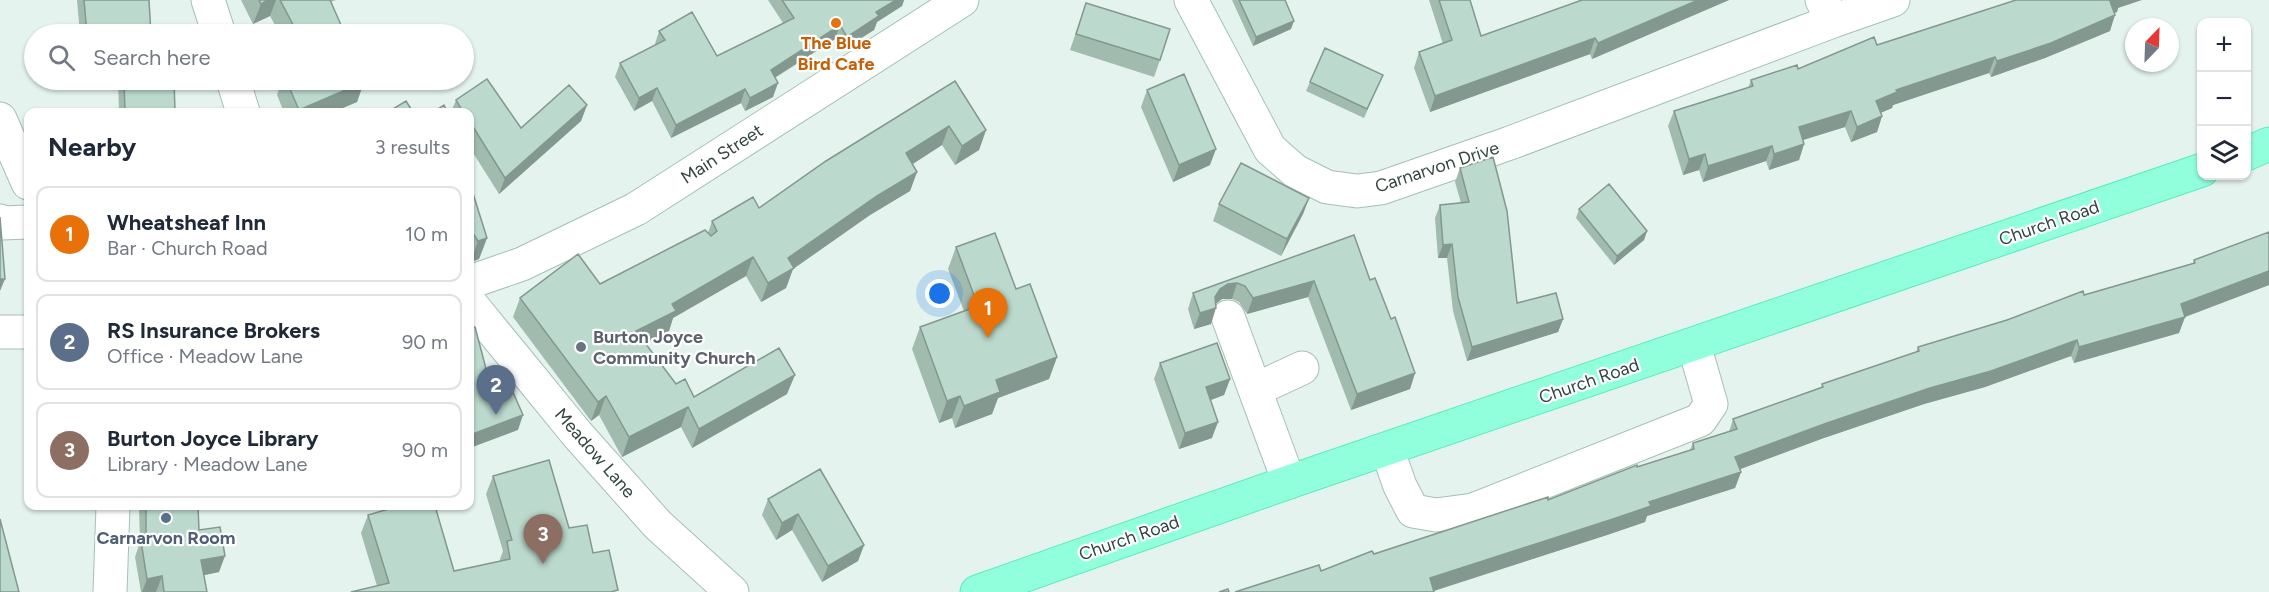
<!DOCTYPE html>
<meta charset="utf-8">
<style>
body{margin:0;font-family:Figtree,sans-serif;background:#f2f2f3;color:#1f2937}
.controls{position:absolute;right:18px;top:18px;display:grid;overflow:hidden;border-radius:12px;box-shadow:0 2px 4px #0004}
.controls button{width:54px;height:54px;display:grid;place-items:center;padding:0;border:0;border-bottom:2px solid #e0e1e3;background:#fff;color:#1f2937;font:30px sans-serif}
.compass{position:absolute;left:2125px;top:18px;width:54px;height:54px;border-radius:50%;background:#fff;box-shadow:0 2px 4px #0004;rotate:23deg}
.you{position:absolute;left:940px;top:294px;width:21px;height:21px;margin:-15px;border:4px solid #fff;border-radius:50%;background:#1a73e8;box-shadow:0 0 0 9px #1a73e833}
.badge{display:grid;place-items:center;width:39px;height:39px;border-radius:50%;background:#188931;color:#fff;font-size:20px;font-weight:700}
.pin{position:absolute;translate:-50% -50px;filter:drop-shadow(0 2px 3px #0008)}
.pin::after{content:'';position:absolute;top:32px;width:21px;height:18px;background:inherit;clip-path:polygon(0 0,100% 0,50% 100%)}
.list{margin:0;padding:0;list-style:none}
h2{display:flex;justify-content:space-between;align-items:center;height:78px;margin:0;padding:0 24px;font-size:26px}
h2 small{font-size:20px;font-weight:400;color:#747a83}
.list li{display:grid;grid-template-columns:39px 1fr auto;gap:18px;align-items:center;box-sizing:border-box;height:96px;margin:0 12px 12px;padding:0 12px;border:2px solid #e0e1e3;border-radius:12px}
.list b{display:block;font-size:22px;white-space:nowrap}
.list p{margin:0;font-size:20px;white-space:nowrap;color:#747a83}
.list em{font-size:20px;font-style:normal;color:#747a83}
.icon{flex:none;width:33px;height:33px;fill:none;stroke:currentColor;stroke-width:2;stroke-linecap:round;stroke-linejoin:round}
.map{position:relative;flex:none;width:2269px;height:592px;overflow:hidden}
.search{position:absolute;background:#fff;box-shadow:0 2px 4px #0004;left:24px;top:24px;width:450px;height:66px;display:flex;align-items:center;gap:15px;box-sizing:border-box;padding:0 21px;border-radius:33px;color:#747a83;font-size:22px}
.panel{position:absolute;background:#fff;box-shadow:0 2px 4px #0004;left:24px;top:108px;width:450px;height:402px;border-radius:12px}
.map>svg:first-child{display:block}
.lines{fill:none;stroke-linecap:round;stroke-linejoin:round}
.minor-casing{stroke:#a6bfb5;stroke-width:35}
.major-casing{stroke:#58edbb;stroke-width:35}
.minor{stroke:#fff;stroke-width:33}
.major{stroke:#91ffdc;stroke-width:33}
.wall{fill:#a1bbaf}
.shaded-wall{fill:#83988f}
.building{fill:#bbd9cc;stroke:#83988f;stroke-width:1.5}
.food-dot{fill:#e8710a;stroke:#fff;stroke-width:2}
.worship-dot{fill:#6b7280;stroke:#fff;stroke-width:2}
.service-dot{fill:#5c6f8a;stroke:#fff;stroke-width:2}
.labels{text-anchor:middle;stroke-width:4.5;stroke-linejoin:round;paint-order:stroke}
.food-label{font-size:18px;font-weight:bold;fill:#c56008;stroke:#fff}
.street-label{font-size:18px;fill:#33463e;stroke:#fff}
.worship-label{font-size:18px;font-weight:bold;fill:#5b616d;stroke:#fff;text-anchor:start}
.service-label{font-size:18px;font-weight:bold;fill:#4e5e75;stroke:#fff}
</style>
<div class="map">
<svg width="2269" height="592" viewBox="0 0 2269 592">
<rect width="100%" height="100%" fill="#e4f3ee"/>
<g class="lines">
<!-- minor casing -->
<g class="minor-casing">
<path id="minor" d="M208,0l11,34
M1191,0l79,149 25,22 32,16 30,4 24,-3 129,-45 323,-122
M1822,0l11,21 60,-21
M233,80l10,32
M0,119l28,64
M0,221l2,2 26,-1
M470,282l52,-18 114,-55 326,-209
M470,303l107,131 81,91 74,67
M1228,317l61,165
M0,332h28
M1255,390l47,-22
M1387,449l13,37 13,25 23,4 37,-5 227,-90 11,-16 -17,-59
M110,592l3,-86"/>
</g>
<!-- major casing -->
<g class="major-casing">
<path id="major" d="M2246,154l23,-10
M977,592l312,-110 913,-312"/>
</g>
<!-- minor -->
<use href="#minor" class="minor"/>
<!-- major -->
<use href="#major" class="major"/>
</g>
<!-- wall -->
<path class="wall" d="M77,0h72l2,34h-71z
M241,0h95l-5,2 14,32h-65l-10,-18 -17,8z
M768,0h136l-2,6 -25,16 -3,8 -32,20 -7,-11 -60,39 -2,19 -28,14 -4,-8 -70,35 -19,-37 -18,10 -19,-34 5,-14 35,-18v-1l4,-13 58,25 66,-33z
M1232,0h53l6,29 -38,17z
M1429,0h41l11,36 101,-36h147l-137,59 -2,-5 -160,58 -16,-44 5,-16 24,-8z
M1086,3l74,57 -6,17 -84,-27z
M2118,8l-1,4 -3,1 -4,18 -65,27 -54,19 -2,-4 -96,32 -1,3 -11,5 1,3 -5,16 -26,10 -6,-15 -42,13 1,4 -5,16 -30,10 -3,-9 -63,21 -4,-12 -16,5 -15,-49 6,-15 74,-23 3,-8 47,-11 79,-24z
M1383,75l-19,43 -58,-27 4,-9z
M118,80h56l1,32h-56z
M282,80h82l-7,22 -24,10h-49l-7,-17z
M955,81l31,49 -7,20 -24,15 -13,-20 -30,19 5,8 -7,19 -40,24 -77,54 -7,19 -25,14 -15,-26 -73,42 -4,13 -24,12 31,41 18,13 93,-3 -95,54 -11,-21 -59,30 -23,-42 -8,6 -78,-104 7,-19 80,-14 108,-51 4,-12 47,-13z
M1147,90l63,75 -37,17 -32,-75z
M456,100l65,28 66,-23 -6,16 -82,73 -29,-46v-36h-19z
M1460,168l57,135 46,16 -5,13 -91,29 -14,-50 -6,-53h-9l-3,-40 5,-13 21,-2 -6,-21z
M470,184l17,54 -8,21 -8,3 -1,-2z
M1309,198l-6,16 -22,42 -68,-35 6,-17z
M1579,209l68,22 -3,9 -30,25 -38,-47z
M2269,232v53l-84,32 -6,16 -105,30 -3,-7 -86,31 -61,17 -103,35 -81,30 1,3 -6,16 -88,28 -2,6 -35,12 -176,57 -113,-20 227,-71 89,-33 53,-17 3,-7 36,-11 4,-13 88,-32 1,-3 94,-32 2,-5 89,-27 77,-25 109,-32 1,-3z
M1354,235l16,45 21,39 24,54 -5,16 -59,21 -43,-113 -61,17 -8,-12 -7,-3h-10l-6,4 -5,21 -17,5 -6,-20 5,-16z
M956,247l60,42 41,68 -8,22 -51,19 -6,16 -37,14 -3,-10 -13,5 -27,-74 8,-22 44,-16 -16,-42z
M1160,363l70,16 -6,16 -13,5 1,38 -33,11 -25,-70z
M493,476l76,52 24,25 25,37 -241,-4 -16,-53 7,-18 86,56 46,-10v-2l3,-8 -17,-57z
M768,499l96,46 -6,16 -36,21 -30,-52 -16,10 -14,-25z
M139,506h59l1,24 20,42 -15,3 3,17h-66l-6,-35 5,-15z"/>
<!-- shaded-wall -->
<path class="shaded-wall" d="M268,0h8l-6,16 -17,8 8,-20z
M896,0h8l-2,6 -25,16 -3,8 -32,20 5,-13 29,-25z
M1698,0h31l-137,59 6,-16z
M2112,0h30l-24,8 -1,4 -13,5 6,-16z
M2115,15l-5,16 -65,27 -54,19 6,-16z
M1294,21l-3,8 -38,17 3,-9z
M840,25l-5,14 -69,44 5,-13z
M1595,38l-5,16 -160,58 5,-16z
M1995,57l-6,16 -96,32 -1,3 -22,9 6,-16 20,-11z
M364,82l-7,20 -24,10h-35l1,-2z
M778,83l-5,14 -28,14 5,-13z
M657,88l-5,13 -18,10 5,-13z
M745,89l-4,14 -70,35 5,-13z
M587,105l-6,16 -82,73 6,-16z
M1851,111l-6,16 -52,16 6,-16z
M1882,116l-5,16 -26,10 6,-15z
M949,126l-7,19 -43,28 7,-20z
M986,130l-7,20 -24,15 7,-19z
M1804,144l-5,16 -30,10 5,-16z
M1772,146l-6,15 -63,21 5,-16z
M1216,149l-6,16 -37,17 6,-17z
M1705,154l-6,16 -16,5 6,-16z
M917,172l-7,19 -40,24 -77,54 -7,19 -25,14 7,-19 20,-25 89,-62z
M1309,198l-6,16 -22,42 6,-17z
M1647,231l-3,9 -30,25 3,-9z
M487,238l-8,21 -8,3 7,-21z
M1452,244l-5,14h-9l5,-13z
M753,257l-7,19 -73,42 -4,13 -40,20 7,-20 36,-27z
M2269,271v14l-87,33 3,-1 -6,16 -105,30 5,-16 102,-43z
M0,279h5l-5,12z
M1314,281l-6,16 -61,17 6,-16z
M1237,283l-5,16h-10l-8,6 2,3 -5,16 -17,5 6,-16 20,-24 8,-5z
M1563,319l-5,13 -91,29 5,-14z
M2077,340l-6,16 -86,31 -61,17 -103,35 -91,34 5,-16 92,-34 103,-35z
M1057,357l-8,22 -51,19 -6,16 -37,14 9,-22 32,-26z
M1415,373l-5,16 -59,21 6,-16z
M795,375l-8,19 -95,54 7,-19z
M1230,379l-6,16 -24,9 6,-17z
M606,396l-7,19 -8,6 7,-19z
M960,396l-8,22 -13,5 8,-22z
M688,407l-7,20 -59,30 7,-20z
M523,415l-5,15 -48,18v-13z
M1218,422l-6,16 -33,11 6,-16z
M1741,472l-6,16 -88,28 -2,6 -35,12 -180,58v-14l219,-76z
M798,514l-6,16 -16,10 6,-17z
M864,545l-6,16 -36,21 6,-16z
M225,556l-6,16 -24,5 6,-17z
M162,576l-6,16h-14l5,-13z"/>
<!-- building -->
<path class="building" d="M84,0h65l2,34h-64z
M259,0h9l-7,4z
M280,0h50l15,34h-47z
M782,0h114l-20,12 3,4 -32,21 -7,-12 -69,45 7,13 -28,15 -5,-9 -69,36 -19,-37 -18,10 -19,-35 45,-23 -6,-9 33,-19 25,44 77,-38z
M1239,0h46l9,21 -38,16z
M1439,0h31l11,36 101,-36h116l-100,43 -3,-5 -160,58 -16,-44 33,-12z
M2016,0h96l-2,1 5,14 -64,28 -54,18 -2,-4 -99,33 1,2 -21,9 6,15 -25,11 -6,-16 -52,16 5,17 -30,10 -2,-8 -64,20 -3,-12 -16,5 -15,-48 79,-25 -2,-6 46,-15 1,4 76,-32 3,8z
M1086,3l84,26 -10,31 -84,-26z
M1325,48l58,27 -16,34 -57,-27z
M1184,74l32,75 -37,16 -32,-75z
M487,79l34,49 48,-43 18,20 -82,73 -35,-56v-10h-7l-7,-12z
M124,80h50l1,32h-50z
M286,80h78v2l-65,28z
M955,81l31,49 -24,16 -13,-20 -43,27 11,19 -40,24 -89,62 6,10 -26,15 -15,-26 -81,47 4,7 -40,20 40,53 9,-5 9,18 85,-49 16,27 -96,54 -11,-22 -59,30 -23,-41 -8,6 -78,-104 58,-44 22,30 105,-54 6,6 6,-5 -5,-10 41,-24 6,11 67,-47z
M406,101l7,11h-25z
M444,105l3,7h-14z
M1493,157l14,54 10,92 39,-10 7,26 -91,28 -14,-50 -6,-53 -9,1 -3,-40 29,-3 -9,-34z
M1241,163l68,35 -22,41 -68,-35z
M470,184l17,54 -9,3 -8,-12z
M1609,184l38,47 -30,25 -38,-47z
M0,217l5,62h-5z
M2269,232v39l-88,33 4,13 -106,30 -2,-7 -86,31 -61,17 -103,35 -92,34 6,15 -92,30 2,4 -35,12 -186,60 4,14h-199l84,-27 2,6 51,-20 2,3 174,-57v3l89,-35v2l57,-18 -1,-6 44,-14 -4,-10 90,-32 -1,-3 97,-33 -1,-4 89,-27 76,-29 1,4 111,-32 -1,-3z
M995,233l21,56 14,-5 27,73 -61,23 4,12 -36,14 -4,-10 -13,5 -27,-74 58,-21 -22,-59z
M1354,235l16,45 5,-2 16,41 4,-2 20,56 -58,21 -43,-113 -61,17 -8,-12 -8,-3 -9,1 -8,5 -5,8 1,11 -16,5 -7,-20z
M475,327l14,53 16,-6 18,41 -53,20v-107z
M1217,343l13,36 -24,8 12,35 -33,11 -25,-70z
M549,460l20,68 18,-3 6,28 16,-3 9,40 -7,2h-260l38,-9 -21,-68 31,-9h36l19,65 56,-12 -3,-18 5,-1 -19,-64z
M820,469l44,76 -36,21 -30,-52 -16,9 -14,-24z
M146,506h52l1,24 21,-3 5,29 -24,4 6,32h-43l-2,-16 -15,3 -6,-38 5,-1z
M0,519l19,73h-19z
M1228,589l1,3h-10z"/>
<!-- markers -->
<circle class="food-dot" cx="836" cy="23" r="6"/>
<circle class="worship-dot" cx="581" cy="347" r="6"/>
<circle class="service-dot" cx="166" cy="518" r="6"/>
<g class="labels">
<!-- food labels -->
<g class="food-label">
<text x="836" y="49">The Blue<tspan x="836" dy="21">Bird Cafe</tspan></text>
</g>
<!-- street labels -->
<g class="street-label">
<text transform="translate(722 154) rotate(-33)" y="6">Main Street</text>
<text transform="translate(1437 167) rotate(-18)" y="6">Carnarvon Drive</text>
<text transform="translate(2049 223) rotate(-19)" y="6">Church Road</text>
<text transform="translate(1589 381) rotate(-19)" y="6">Church Road</text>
<text transform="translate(595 453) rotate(49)" y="6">Meadow Lane</text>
<text transform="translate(1129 538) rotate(-19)" y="6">Church Road</text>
</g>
<!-- worship labels -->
<g class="worship-label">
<text x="593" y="343">Burton Joyce<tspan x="593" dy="21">Community Church</tspan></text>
</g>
<!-- service labels -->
<g class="service-label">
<text x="166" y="544">Carnarvon Room</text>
</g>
</g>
</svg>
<div class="controls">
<button>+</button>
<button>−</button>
<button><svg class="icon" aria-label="layers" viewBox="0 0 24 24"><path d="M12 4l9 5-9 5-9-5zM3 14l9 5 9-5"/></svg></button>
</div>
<svg class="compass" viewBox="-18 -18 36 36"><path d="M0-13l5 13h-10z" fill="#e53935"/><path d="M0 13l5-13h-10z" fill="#747a83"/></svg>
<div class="you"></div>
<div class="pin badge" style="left:988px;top:338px;background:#e8710a">1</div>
<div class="pin badge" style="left:496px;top:415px;background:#5c6f8a">2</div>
<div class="pin badge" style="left:543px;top:564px;background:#8d6e63">3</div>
<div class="search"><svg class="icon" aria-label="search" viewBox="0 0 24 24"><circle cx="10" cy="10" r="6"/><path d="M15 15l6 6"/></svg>Search here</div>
<section class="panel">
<h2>Nearby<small>3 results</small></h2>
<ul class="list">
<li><span class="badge" style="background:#e8710a">1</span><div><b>Wheatsheaf Inn</b><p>Bar · Church Road</p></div><em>10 m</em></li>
<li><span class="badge" style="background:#5c6f8a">2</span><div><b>RS Insurance Brokers</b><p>Office · Meadow Lane</p></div><em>90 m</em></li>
<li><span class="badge" style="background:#8d6e63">3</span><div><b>Burton Joyce Library</b><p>Library · Meadow Lane</p></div><em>90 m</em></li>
</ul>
</section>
</div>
